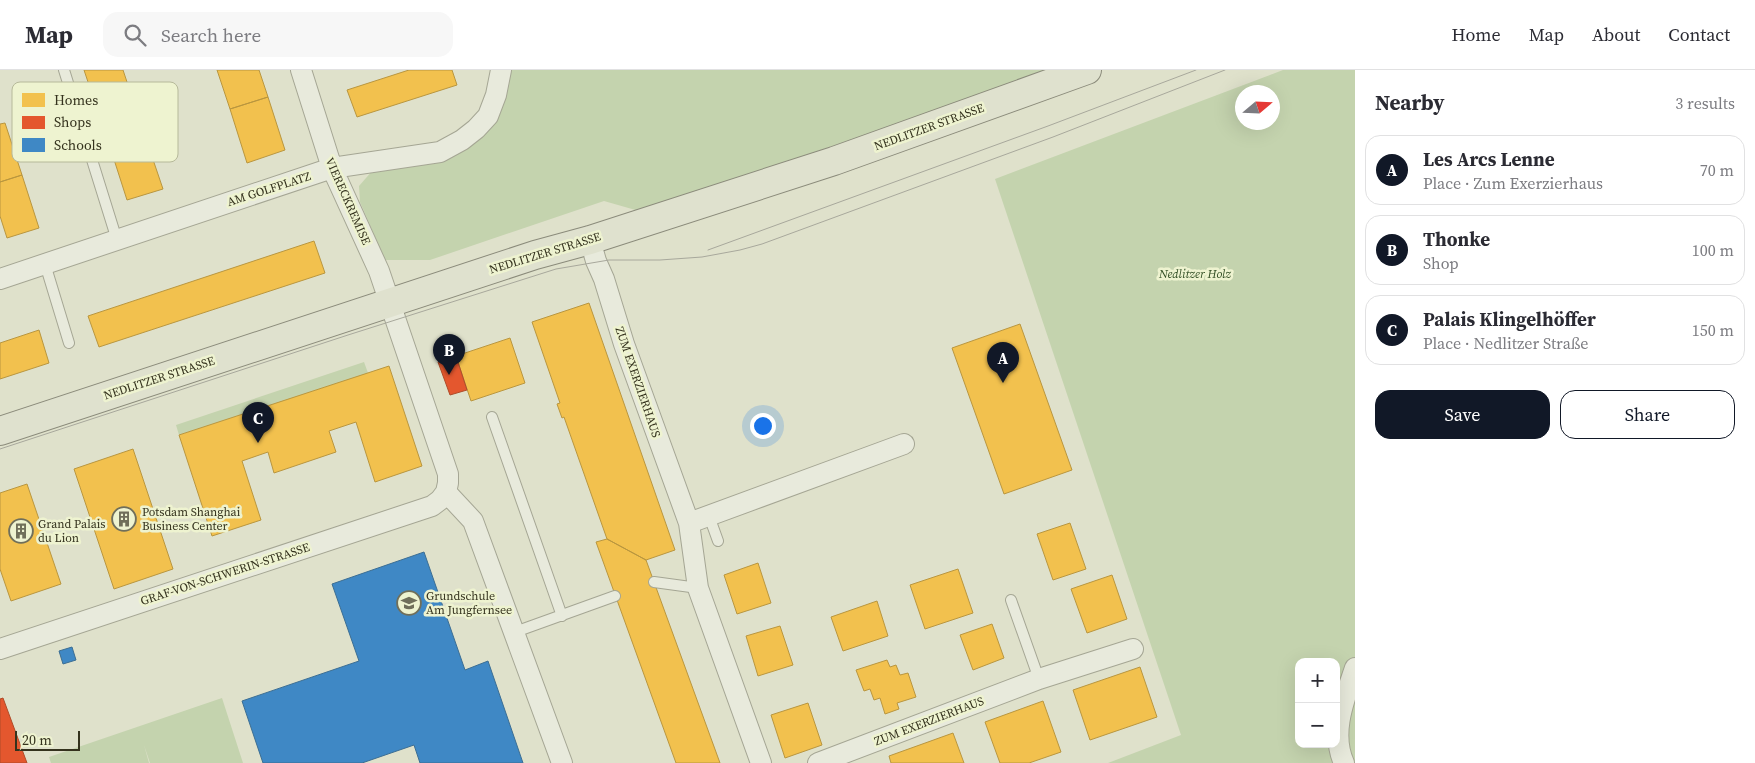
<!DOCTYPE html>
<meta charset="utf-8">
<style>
body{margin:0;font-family:"Source Serif 4",serif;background:#f7f7f7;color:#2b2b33}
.controls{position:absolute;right:15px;bottom:15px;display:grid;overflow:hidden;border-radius:10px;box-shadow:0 5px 20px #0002}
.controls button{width:45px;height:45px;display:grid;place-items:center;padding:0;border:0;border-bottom:1px solid #e1e1e2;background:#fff;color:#2b2b33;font:25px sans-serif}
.compass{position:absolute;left:1235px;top:15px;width:45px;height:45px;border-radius:50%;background:#fff;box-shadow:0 5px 20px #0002;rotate:71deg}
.scale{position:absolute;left:15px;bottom:12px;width:65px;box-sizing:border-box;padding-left:5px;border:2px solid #34321d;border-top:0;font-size:14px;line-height:18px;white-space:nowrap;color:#34321d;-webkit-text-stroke:4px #eef3d0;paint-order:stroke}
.you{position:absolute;left:762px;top:355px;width:18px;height:18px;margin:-12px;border:4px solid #fff;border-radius:50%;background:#1a73e8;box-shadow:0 0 0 8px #1a73e833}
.badge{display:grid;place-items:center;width:32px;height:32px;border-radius:50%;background:#111827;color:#fff;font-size:16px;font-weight:700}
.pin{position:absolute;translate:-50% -41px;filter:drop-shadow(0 1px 2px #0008)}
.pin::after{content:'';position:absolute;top:26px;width:18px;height:15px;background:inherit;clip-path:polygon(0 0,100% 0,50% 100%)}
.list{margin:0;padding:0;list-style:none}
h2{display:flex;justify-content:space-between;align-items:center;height:65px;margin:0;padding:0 20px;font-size:21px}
h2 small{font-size:16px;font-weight:400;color:#7c7c81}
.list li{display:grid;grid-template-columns:32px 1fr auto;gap:15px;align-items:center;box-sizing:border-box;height:70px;margin:0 10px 10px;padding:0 10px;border:1px solid #e1e1e2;border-radius:15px}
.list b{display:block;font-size:19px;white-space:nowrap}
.list p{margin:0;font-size:16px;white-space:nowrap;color:#7c7c81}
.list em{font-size:16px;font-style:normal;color:#7c7c81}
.actions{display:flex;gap:10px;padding:15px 20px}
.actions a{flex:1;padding:11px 0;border:1px solid #111827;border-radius:15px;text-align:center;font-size:18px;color:#111827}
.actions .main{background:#111827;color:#fff}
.icon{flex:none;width:28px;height:28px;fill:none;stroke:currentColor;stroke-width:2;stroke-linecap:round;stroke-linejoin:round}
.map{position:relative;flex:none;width:1355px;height:693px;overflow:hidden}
header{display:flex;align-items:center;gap:30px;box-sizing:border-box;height:70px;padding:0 25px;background:#fff;border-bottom:1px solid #e1e1e2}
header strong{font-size:24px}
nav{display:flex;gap:28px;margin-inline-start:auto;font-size:18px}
.search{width:350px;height:45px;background:#f7f7f7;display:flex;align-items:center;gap:12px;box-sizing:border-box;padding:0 18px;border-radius:15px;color:#7c7c81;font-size:19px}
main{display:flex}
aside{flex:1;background:#fff}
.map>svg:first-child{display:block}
.green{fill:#c4d3ae;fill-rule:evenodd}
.homes{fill:#f2c14e;stroke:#b9963f}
.shops{fill:#e4572e;stroke:#af4c29}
.schools{fill:#3f88c5;stroke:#3c6e93}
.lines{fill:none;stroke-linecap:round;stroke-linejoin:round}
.lane-casing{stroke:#a5a694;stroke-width:12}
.street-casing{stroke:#a5a694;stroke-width:22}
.primary-casing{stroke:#8b8b7b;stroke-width:30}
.lane{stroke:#e8eadc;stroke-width:10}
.street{stroke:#e8eadc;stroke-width:20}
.primary{stroke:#dfe1ce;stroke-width:28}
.tram{stroke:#a8a89c;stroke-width:1}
.labels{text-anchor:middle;stroke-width:5;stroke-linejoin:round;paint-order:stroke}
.street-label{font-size:12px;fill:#34321d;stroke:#eef3d0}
.park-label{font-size:12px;font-style:italic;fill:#324f25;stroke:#eef3d0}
.poi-label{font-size:12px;fill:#34321d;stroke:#eef3d0;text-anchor:start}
.key{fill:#eef3d0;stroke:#b6b99a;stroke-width:1}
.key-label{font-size:14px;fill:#34321d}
</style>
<header>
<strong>Map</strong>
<div class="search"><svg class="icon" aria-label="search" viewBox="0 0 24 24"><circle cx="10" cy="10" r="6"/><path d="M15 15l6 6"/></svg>Search here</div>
<nav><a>Home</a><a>Map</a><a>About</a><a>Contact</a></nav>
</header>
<main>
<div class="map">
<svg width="1355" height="693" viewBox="0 0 1355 693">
<rect width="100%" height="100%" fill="#dfe1cb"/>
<!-- green -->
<path class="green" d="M510,0h549l-420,141 -35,-10 -174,59h-45l-25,-58 -1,-16 14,-16 80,-16z
M1283,0h72v693h-247l73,-28 -186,-556zM1242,22h30v30h-30zM1299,592h37v82h-37z
M364,292l4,11 -189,62 -3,-10z
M222,628l21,65h-93l-6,-18 5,18h-98l-2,-6z"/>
<!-- homes -->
<path class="homes" d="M84,0h39l4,12 -35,12z
M217,0h42l9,27 -38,12z
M409,0h43l5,15 -100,32 -10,-27z
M127,12l18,54 -35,11 -18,-53z
M268,27l17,53 -38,13 -17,-54z
M5,53l17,52 -22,7v-58z
M145,66l18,53 -36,11 -17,-53z
M22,105l17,53 -32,10 -7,-22v-34z
M314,171l11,32 -226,74 -11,-31z
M589,233l86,247 -29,10 -39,-21 -43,-122 -2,1 -5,-14 3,-1 -28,-81z
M1020,254l52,146 -68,24 -52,-146z
M39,260l10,33 -49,16v-36z
M510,268l15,45 -54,18 -15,-45z
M389,296l33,100 -47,16 -19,-60 -27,9 7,21 -62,21 -6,-21 -26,9 19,59 -49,16 -33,-101z
M133,379l40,120 -59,20 -40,-120z
M27,414l34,100 -50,17 -11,-32v-76z
M1070,453l16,46 -33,11 -16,-46z
M607,469l39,21 74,203h-44l-80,-221z
M758,493l13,40 -34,11 -13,-39z
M958,499l15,44 -48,16 -15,-44z
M1112,505l15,44 -40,14 -16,-44z
M877,531l11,35 -45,15 -12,-34z
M992,554l12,34 -31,12 -13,-35z
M780,556l13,39 -35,11 -12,-40z
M887,590l3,7 6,-2 4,10 8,-2 8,24 -19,6 2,6 -14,5 -5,-16 -6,2 -4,-11 -6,2 -8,-21z
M1140,597l17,50 -67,23 -17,-50z
M1043,631l18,51 -32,11h-29l-15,-41z
M808,633l14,42 -37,13 -14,-43z
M953,663l11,30h-73l-2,-7z"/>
<!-- shops -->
<path class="shops" d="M456,286l11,34 -17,5 -12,-33z
M3,628l24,65h-27v-64z"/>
<!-- schools -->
<path class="schools" d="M424,482l41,118 23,-9 35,102h-103l-6,-18 -52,18h-99l-21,-62 117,-40 -27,-77z
M72,577l4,13 -13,4 -4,-13z"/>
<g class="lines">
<!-- lane casing -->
<g class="lane-casing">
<path id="lane" d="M64,0l53,170
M45,194l24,79
M492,347l70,199
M709,446l9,25
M654,512l44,6
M1011,530l28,79
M515,562l100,-36"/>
</g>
<!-- street casing -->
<g class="street-casing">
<path id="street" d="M301,0l31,98 47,103 69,203v9l-2,9 27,29 89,242
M590,170l6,21 8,18 20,65 65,179 9,65 63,175
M0,209l332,-111 108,-16 22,-12 14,-11 12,-13 8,-21 5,-25
M689,453l215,-79
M0,579l432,-143 8,-6 6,-8
M818,693l221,-84 94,-30
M1344,693c-14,-31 1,-65 11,-95"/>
</g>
<!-- primary casing -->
<g class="primary-casing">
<path id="primary" d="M0,361l535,-176 55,-15 244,-79 253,-91"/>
</g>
<!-- lane -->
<use href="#lane" class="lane"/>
<!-- street -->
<use href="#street" class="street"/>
<!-- primary -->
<use href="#primary" class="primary"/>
<!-- tram -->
<path class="tram" d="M708,180l340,-124 148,-56
M0,379l348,-114 208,-66 53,-9h51l42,-3 38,-7 22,-6 291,-107 172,-67"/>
</g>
<!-- icons -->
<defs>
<g id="building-ring" transform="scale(1.25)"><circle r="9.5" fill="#eef3d0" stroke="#706f5a" stroke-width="1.5"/><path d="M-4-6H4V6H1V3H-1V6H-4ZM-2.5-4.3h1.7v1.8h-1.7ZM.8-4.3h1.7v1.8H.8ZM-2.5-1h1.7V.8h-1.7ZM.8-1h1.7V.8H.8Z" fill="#706f5a"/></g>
<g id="school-ring" transform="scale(1.25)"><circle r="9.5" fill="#eef3d0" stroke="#706f5a" stroke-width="1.5"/><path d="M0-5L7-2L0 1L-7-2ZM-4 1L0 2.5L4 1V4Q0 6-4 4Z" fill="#706f5a"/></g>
</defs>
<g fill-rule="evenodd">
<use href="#building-ring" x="124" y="449"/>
<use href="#building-ring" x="21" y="461"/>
<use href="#school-ring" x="409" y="533"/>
</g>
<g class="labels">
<!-- street labels -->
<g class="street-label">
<text transform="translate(929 57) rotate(-20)" y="4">NEDLITZER STRASSE</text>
<text transform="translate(269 119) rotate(-18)" y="4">AM GOLFPLATZ</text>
<text transform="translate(348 131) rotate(66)" y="4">VIERECKREMISE</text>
<text transform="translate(545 183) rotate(-17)" y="4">NEDLITZER STRASSE</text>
<text transform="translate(159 308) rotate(-18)" y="4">NEDLITZER STRASSE</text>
<text transform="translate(638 312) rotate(71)" y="4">ZUM EXERZIERHAUS</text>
<text transform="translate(225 504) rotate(-18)" y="4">GRAF-VON-SCHWERIN-STRASSE</text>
<text transform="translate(929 651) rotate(-21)" y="4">ZUM EXERZIERHAUS</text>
</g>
<!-- park labels -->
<g class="park-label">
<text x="1195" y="208">Nedlitzer Holz</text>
</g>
<!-- poi labels -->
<g class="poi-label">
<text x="142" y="446">Potsdam Shanghai<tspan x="142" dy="14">Business Center</tspan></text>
<text x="38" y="458">Grand Palais<tspan x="38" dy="14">du Lion</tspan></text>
<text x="426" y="530">Grundschule<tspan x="426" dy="14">Am Jungfernsee</tspan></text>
</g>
</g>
<!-- legend -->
<rect x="12" y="12" width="166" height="80" rx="8" class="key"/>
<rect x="22" y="23" width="23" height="14" fill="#f2c14e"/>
<rect x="22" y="46" width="23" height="13" fill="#e4572e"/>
<rect x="22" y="68" width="23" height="14" fill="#3f88c5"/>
<g class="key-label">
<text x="54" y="35">Homes</text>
<text x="54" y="57">Shops</text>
<text x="54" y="80">Schools</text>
</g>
</svg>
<div class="controls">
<button>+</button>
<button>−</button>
</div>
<svg class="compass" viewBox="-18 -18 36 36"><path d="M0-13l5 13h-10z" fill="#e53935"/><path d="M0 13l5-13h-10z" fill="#7c7c81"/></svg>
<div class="scale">20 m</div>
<div class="you"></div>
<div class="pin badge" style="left:1003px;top:313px">A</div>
<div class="pin badge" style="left:449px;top:305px">B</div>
<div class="pin badge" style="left:258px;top:373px">C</div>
</div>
<aside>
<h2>Nearby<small>3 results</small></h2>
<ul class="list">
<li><span class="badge">A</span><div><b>Les Arcs Lenne</b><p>Place · Zum Exerzierhaus</p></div><em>70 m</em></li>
<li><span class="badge">B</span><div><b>Thonke</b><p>Shop</p></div><em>100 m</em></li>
<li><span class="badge">C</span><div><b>Palais Klingelhöffer</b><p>Place · Nedlitzer Straße</p></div><em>150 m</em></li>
</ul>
<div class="actions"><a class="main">Save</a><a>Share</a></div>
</aside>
</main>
